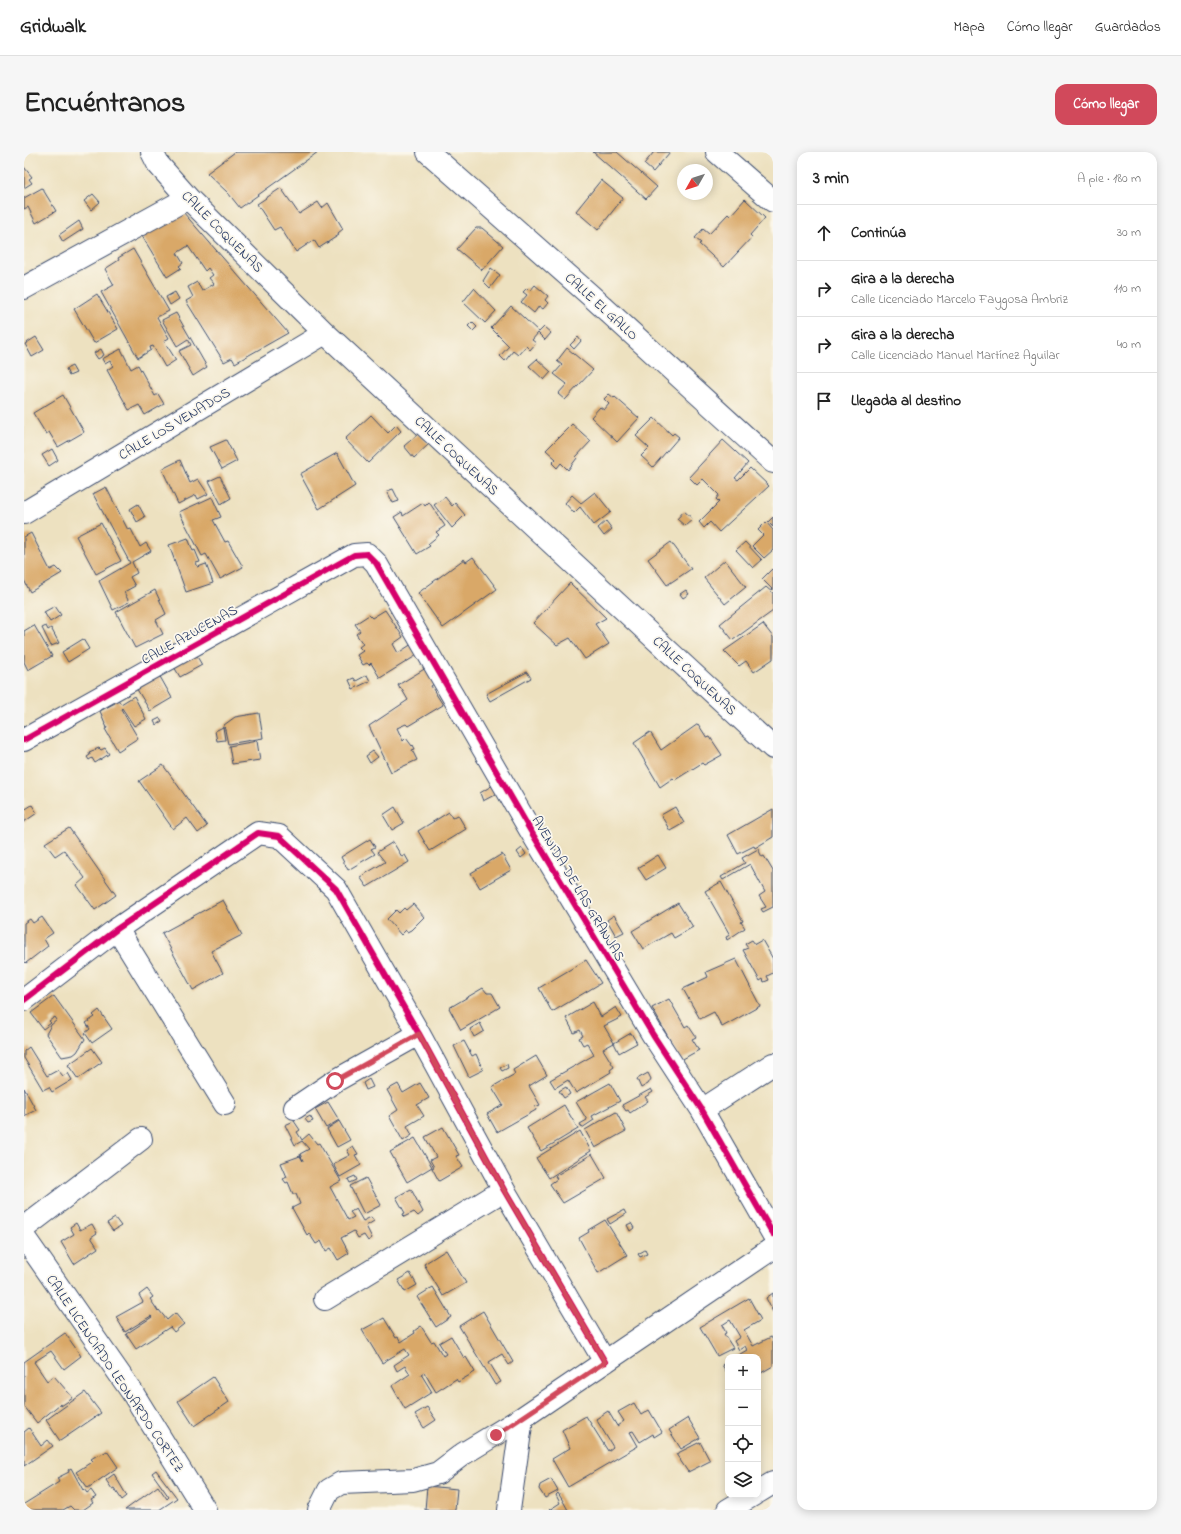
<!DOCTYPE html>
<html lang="es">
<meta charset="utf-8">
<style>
body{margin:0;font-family:"Indie Flower",sans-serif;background:#f6f6f6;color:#222}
.controls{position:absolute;right:12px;bottom:12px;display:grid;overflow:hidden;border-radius:8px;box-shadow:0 2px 10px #0003}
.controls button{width:36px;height:36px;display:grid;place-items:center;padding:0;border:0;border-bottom:1px solid #e0e0e0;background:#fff;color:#222;font:20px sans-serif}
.compass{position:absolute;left:653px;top:12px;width:36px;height:36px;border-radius:50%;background:#fff;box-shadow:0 2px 10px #0003;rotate:231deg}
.stop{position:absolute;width:12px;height:12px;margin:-9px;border:3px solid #d1495b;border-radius:50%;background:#fff}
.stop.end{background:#d1495b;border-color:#fff;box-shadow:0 1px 4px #0008}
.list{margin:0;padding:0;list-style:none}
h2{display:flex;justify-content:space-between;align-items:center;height:52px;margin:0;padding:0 16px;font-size:17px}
h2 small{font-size:13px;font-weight:400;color:#767676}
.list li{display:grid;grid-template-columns:26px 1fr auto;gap:12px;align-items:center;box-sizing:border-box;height:56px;padding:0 16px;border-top:1px solid #e0e0e0}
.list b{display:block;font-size:15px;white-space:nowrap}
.list p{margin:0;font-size:13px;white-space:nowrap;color:#767676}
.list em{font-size:13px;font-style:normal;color:#767676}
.icon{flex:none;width:22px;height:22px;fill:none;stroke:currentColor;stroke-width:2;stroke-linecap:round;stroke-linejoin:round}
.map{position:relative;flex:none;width:749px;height:1358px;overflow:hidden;border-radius:12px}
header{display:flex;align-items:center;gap:24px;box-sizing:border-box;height:56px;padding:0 20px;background:#fff;border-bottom:1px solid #e0e0e0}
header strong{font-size:19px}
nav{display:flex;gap:22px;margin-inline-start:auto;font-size:14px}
.intro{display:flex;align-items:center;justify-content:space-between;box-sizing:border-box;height:96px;padding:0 24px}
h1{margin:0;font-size:28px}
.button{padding:10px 18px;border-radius:12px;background:#d1495b;color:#fff;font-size:14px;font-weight:700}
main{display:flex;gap:24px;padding:0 24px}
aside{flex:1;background:#fff;border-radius:12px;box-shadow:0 2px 10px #0003}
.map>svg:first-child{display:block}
.building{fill:#d9a868}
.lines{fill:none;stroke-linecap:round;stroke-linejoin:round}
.minor-casing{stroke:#3a4a6d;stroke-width:24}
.minor{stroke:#fff;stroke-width:22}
.cycleway-casing{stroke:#fbf7ec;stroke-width:8}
.cycleway{stroke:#d6006c;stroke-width:6}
.route{stroke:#d1495b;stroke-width:5}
.labels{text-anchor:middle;stroke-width:3.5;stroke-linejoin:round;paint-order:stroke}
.street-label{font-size:14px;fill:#1b2f5e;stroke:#fbf7ec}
</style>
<header>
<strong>Gridwalk</strong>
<nav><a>Mapa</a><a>Cómo llegar</a><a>Guardados</a></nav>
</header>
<div class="intro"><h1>Encuéntranos</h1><a class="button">Cómo llegar</a></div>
<main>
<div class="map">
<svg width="749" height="1358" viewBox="0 0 749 1358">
<rect width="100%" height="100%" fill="#fbf7ec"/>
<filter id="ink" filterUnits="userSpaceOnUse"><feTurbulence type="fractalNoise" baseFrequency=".025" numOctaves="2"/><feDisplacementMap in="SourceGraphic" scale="8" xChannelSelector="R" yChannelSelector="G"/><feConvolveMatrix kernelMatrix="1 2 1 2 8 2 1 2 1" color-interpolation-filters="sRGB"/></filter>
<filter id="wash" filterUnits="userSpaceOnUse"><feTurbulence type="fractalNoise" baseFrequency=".012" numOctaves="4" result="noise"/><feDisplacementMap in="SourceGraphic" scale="16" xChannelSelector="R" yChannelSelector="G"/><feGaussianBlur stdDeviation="0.9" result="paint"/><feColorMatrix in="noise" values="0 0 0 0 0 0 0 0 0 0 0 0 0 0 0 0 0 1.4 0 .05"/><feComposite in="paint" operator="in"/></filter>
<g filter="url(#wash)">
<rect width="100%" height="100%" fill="#ede1c0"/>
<g id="blocks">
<!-- building -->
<path class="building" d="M211,0h83l-78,56 -12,-15 -21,-20z
M569,0h24l40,35 -11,12z
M630,0h16l-17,20 -9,-8z
M0,15l8,10 -3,2 3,4 -8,5z
M577,28l22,18 -25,32 -22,-19z
M18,36l14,23 -20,12 -8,-16 -4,2v-11z
M257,36l18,26 19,-12 4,6 6,-5 15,26 -5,4 1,2 -20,13 -5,-8 -18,12 -16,-25 -6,3 -17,-26z
M69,42l7,8 -9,8 -7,-9z
M721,47l20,19 -15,17 2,2 -28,30 -25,-23 2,-1 -6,-5 8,-9 6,5 19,-20 2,2z
M159,60l105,121 -53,30 -3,-5 -8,4 -38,-61 7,-4 -5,-10 9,-5 5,9 12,-7 -5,-6 4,-3 -5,-7 -3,3 -17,-25 -11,7 6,10 -4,3 2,2 -14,9 -25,-41z
M55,69l4,8 -20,13 -4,-7z
M452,76h6l21,18 -21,24 -25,-21z
M109,97l36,62 -12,6 12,21 -5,3 12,19 -11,7 -12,-21 -3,1 1,3 -13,8 -37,-66 13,-7 -9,-16 14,-9 -1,-2z
M467,116l9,7 -10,13 -7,-7z
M511,133l13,11 -3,4 3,3 -5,6 -4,-3 -5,7 -13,-11 6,-7 -4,-3 4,-4 3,3z
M450,136l22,23 -11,12 -22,-21z
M151,140l4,7 -9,6 -4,-8z
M73,142l21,35 -24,14 -20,-34z
M487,154l28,26 5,-5 7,6 -6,7 -7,-7 -6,7 4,3 -6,7 -4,-4 -8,9 -5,-4 -8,10 -5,-5 9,-10 -18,-18z
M152,161l31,54 -14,9 -14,-25 12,-6 -3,-6 -11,7 -15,-26z
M448,170l5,5 -4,4 -5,-5z
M12,185l8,13 -12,7 -7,-13z
M554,185l3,4 -7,8 -4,-4z
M543,196l26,22 -28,30 -7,-6 9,-10 -13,-10 8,-9 -5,-4z
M77,197l3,6 -6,4 -4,-6z
M97,197l10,20 7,-4 17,31 3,-2 6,10 -19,11 -6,-10 -10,5 -22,-40 6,-4 -3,-5 -5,3 -3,-5z
M513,207l14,13 -7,8 -15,-14z
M48,214l4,7 -7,3 -3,-7z
M585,242l5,4 1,-1 24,21 -22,24 -26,-25 9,-10 4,3 5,-6 -5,-5z
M39,243l21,37 -26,15 -9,-15 -3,2 -13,-21z
M347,263l17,18 8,-8 5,6 -33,32 -23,-24z
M630,266l18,17 2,-2 5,4 -26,30 -12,-11 8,-8 -13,-12z
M548,272l19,17 -15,16 1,1 -9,12 -7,-7 -4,5 -5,-5 4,-4 -10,-9z
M394,282l11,10 -15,14 -10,-12z
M202,288l11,21 -15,8 -12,-22z
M699,288l25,23 -13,15 3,2 12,-12 19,18 -50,46 -9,-10 -6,6 -5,-6 20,-20 -3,-3 3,-4 -16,-16 -6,6 -8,-8z
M28,297l6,11 -9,6 -7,-11z
M313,301l18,33 -36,23 -19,-35z
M156,308l10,23 8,-4 10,15 -10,5 -2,-4 -18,9 -16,-35z
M196,324l11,22 -10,6 -12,-23z
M82,335l22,43 3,-1 9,18 6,-4 5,8 -19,11 5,11 -7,4 5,9 -11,6 5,10 -16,8 -14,-29 31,-18 -37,-69z
M369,337l6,12 -6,2 -6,-12z
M571,340l16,20 -17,13 -14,-18 -6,6 -9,-10 7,-8 9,8z
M188,345l9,20 -8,3 12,22 3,-1 15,26 -23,12 -14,-25 -4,2 -23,-44z
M421,345l7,9 3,-3 10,12 -13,13 -18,-23z
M405,350l16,24 -9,6 3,3 -11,9 2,2 -13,8 -23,-37 8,-5 1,4 20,-13 2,3z
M114,352l7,13 -8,5 -7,-13z
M660,359l9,8 -8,7 -8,-7z
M749,365v10l-5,-5z
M582,369l6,8 -8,7 -6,-8z
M742,370l7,8v20l-9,8 -12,-12 11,-11 -5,-5z
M77,371l20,38 -25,13 -20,-38z
M7,381l19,37 6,-3 6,6 -32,19 -6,-12v-43z
M164,386l5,13 2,-1 5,12 -4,1 2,4 8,-3 7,19 -27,9 -17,-47z
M647,390l20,27 -24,16 -19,-26z
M721,390l17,18 -9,8 -17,-18z
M449,405l24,32 -54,39 -25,-35 46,-34 2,3z
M701,408l21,27 -21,17 -21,-26z
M748,417l1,1v20l-11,-11z
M546,431l36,35 -11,6 14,20 -24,15 -15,-21 -13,7 -24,-22z
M742,435l7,6v18l-40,29 -13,-16z
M131,438l11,24 -10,6 7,14 -28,14 -19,-36z
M662,438l3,4 -6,4 -3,-4z
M31,454l6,9 -11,7 -6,-10z
M361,458l18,27 -10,7 5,9 14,-9 7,10 -39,24 -9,-15 -2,2 -2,-2 -4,2 -6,-10 6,-4 -4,-4 4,-3 -7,-10 4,-3 -5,-7 14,-9 3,3z
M739,472l10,13v22l-19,13 -8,-11 -7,5 -15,-15z
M10,473l18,31 -24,14 -4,-8v-31z
M22,474l2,4 3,-2 8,15 -8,3 -9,-18z
M59,487l6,10 -21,13 -6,-10z
M171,501l7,12 -22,12 -7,-12z
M402,516l9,15 -4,3 12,19 -35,21 -2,-2 -9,4 6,13 3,-3 6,8 1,-1 2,4 -3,1 5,10 -26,12 -22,-46 39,-26 -7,-12 -1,1 -2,-4z
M503,520l4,6 -41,23 -4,-7z
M134,521l14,25 -22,13 -15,-25z
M343,523l3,6 -17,8 -4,-9 5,-2 2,3z
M110,544l12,23 -12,7 -12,-18 -1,1 17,29 -20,13 -13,-22 2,-1 -7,-17 15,-8 -2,-3 4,-2 4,6z
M235,561l4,25 -35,6 -4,-19 11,-8z
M136,566l2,3 -6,4 -2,-4z
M674,572l9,14 3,-1 12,18 -18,10 -2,-2 -27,17 -2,-2 -13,9 -26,-44 16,-11 11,18z
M199,575l2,13 -8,1 -2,-10z
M233,589l3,19 -28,4 -3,-18z
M75,596l2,2 4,-2 4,6 -14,9 -3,-5 -3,2 -2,-3 3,-2 -1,-3z
M349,599l5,6 -8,6 -4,-7z
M139,613l44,61 -9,7 -11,-15 -14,11 -34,-48z
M469,633l5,8 -15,8 -3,-8z
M8,653l5,8 -13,9v-12z
M371,655l9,16 -12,7 -9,-15z
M651,655l9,16 -14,8 -9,-16z
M749,657v28l-18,11 -1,-2 -16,8 -10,-19z
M425,660l3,6 6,-3 8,14 -36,22 -12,-20z
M45,676l47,67 -21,15 -18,-25 8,-7 -21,-28 -9,6 -10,-13z
M346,687l5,8 -4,2 4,5 -27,16 -7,-13z
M369,690l9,15 3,-2 4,7 -42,25 -7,-10 25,-15 -8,-10z
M498,696l4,6 -5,4 -4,-6z
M734,697l4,8 2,-1 9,15v36l-10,5 -2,-3 5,-2 -7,-11 6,-4 -15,-28 -27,16 -2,-3 24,-14 -3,-5z
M478,702l9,16 -31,18 -9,-15z
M634,703l8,13 -20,12 -8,-12z
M697,730l22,39 -2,1 4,6 -18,12 -1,-3 4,-2 -25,-44z
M199,748l19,35 -31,16 12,22 -30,17 -31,-57z
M654,751l15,24 -19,11 -3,-5 -28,16 -11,-18z
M389,752l11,13 -13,13 -4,2 -1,-2 -5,5 -14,-16 9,-9 3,3 5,-5 2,2z
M590,763l10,17 -8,4 -9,-16z
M18,765l11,16 -9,6 4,7 -22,17 -2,-2v-38l6,-4 3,4z
M728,788l3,4 7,-4 11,19v14l-6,3 2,4 -5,2 -1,-3 -3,2 -17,-31 5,-2 -3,-4z
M712,807l24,47 -38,21 -8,-15 -14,7 -17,-30 25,-12 -2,-5z
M562,808l15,23 -49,29 -13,-24z
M459,836l4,5h5l8,14 -39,23 -12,-22z
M30,844l31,43 -8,13 -4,3 -11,2 -16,-23 5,-9 6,-5 -2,-3 -6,4 2,2 -8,6 -12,-16z
M645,847l16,28 3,-2 8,12 -4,2 7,11 -18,10 -29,-52z
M569,850l8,15 15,-10 6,10 -18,9 10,17 17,-10 6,10 -18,10 -5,-10 -11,6 11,18 -4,3 1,2 -35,21 -8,-13 -13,8 -5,-8 44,-25 -7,-12 -4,2 -4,-7 4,-2 -3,-6 -6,3 -8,-15z
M75,858l13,19 -20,14 -7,-10 5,-4 -4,-6 9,-6 -2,-2z
M456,871l4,8 -10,6 -4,-8z
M440,889l8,15 4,-2 7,16 -14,7 -15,-31z
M5,895l18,29 11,-6 5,6 5,-3 4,7 -20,12 -3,-5 -6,3 -19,-32v-7z
M68,896l10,14 -24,17 -10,-14z
M512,904l11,19 -18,11 11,19 -5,2 1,3 -39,22 -10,-18 16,-9 -11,-18 23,-13 -2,-4z
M483,912l1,4 -6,3 -2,-3z
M624,921l3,6 -3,5 -7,4 -4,-9z
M345,927l4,8 -7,3 -3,-7z
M396,931l9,15 -12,7 7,11 -17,10 5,9 -9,6 -14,-25 9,-6 -11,-20 11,-6 5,9z
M586,931l10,18 -28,15 2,4 -12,8 -2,-4 7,-4 -11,-18z
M542,935l4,7 -6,4 -5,-7z
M0,936l12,22 -12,6z
M627,937l2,3 -8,5 3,4 -18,12 -2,-3 -2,1 -4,-6z
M304,950l11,18 -13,8 -11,-19z
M540,953l14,24 -37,22 -14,-23z
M592,960l10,19 -31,17 -10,-18z
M286,964l3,5 -5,2 -3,-4z
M270,969l6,9 -3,2 5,8 7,-6 8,10 2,-1 22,38 -11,6 18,33 6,-3 -4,-5 6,-3 7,12 8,-4 3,4 -8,5 6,12 -4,3 -4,-6 -6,3 -4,-7 -13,7 8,15 -11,7 -7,-12 -5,3 -5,-10 -5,3 -7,-11 -2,2 -15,-27 8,-4 -4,-10h-3l-5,-12 -2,1 -3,-4 4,-2 -6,-14 19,-7 3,5 -3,-7 9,-5 -7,-8 -7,4 -10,-20z
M315,969l11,19 -13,7 -10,-18z
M419,975l16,28 -3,1 7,11 -24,14 -7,-13 2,-1 -4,-7 6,-3 -11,-20z
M556,979l11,20 -42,27 -13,-20z
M391,986l17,29 -25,15 -17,-30z
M329,994l5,8 -3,1 6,10 -21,12 -6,-11 1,-3 15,-8 -3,-5z
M568,1002l14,24 -43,25 -13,-19 7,-5 -2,-3z
M331,1024l2,4 -7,3 -2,-4z
M342,1026l15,27 -17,9 -14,-28z
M387,1037l12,23 -5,4 -4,-4 -10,5 -1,-3 2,-1 -9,-16z
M600,1058l2,4 -16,10 -3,-5z
M91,1066l6,8 -8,5 -6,-8z
M581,1068l22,35 -29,18 -19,-35 10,-6 -1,-2z
M52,1071l4,7 12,-6 5,9 -6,4 7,11 -24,16 -13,-22 13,-8 -4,-7z
M607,1071l3,5 -4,3 -3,-6z
M422,1098l20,33 -23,13 -19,-32z
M621,1098l2,4 -7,3 -2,-3z
M386,1121l7,12 -12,7 -7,-12z
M409,1135l18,30 -15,10 -19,-30z
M123,1137l6,8 -3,2 8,12 1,-1 8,10 8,-7 9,11 -10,8 -4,-5 -34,22 -10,-15 26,-17 -1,-1 -26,16 -9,-15 27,-15 -4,-7z
M749,1141v19l-7,-14z
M725,1146l12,22 -17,10 9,16 18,-9 2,3v26l-12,7 -1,-2 -2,1v-15h-23l12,-7 -2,-4 -6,4 -5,-9 6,-4 -10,-17 -8,5 4,8 -2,1 9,14 -16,8 -17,-29z
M459,1159l30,51 -4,3 -7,-11 -13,8 12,20 -6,3 -36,-59z
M360,1166l12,20 2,-1 3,5 14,-9 -1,-2 7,-5 10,16 3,-1 9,15 3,-2 -7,-11 12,-7 13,22 2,-1 9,15 -17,10 -2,-3 -20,13 -12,-20 -3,2 11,18 -27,17 -13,-23 18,-12 -5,-8 -8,5 -3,-6 15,-10 -4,-6 -23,14 -20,-33z
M41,1181l16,23 -17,13 -13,-18 -17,11 13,19 7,-5 19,22 -12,8 -1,-2 -23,19 -13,-17v-44z
M704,1209v13l-6,-9z
M189,1225l16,25 -35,24 -16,-25z
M61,1240l16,21 -41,28 -14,-21z
M610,1251l7,12 8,-5 13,22 -8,5 -1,-3 -13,8 -7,-11 -3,1 8,14 -70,41 -16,-28 18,-11 -8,-18 24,-14 22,35 5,-4 -17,-28 12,-8 9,15 7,-5 -6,-9z
M403,1255l9,13 -12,8 -9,-14z
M664,1266l12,20 -19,11 -12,-19z
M5,1276l12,18 7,-6 5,6 -29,20v-34z
M676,1290l10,19 -22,11 -12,-18z
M83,1299l11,16 -30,21 -12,-16 17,-11 -2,-2 8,-5 1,1z
M47,1316l12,22 1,-1 3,4 4,-3 5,7 -5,3 2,3 -10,7h-9l-4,-4 -7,4h-39v-6l35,-22 -2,-4 12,-6 -1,-2z
M132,1318l21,28 -18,12h-34l33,-24 9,13 2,-2 -17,-24z
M90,1322l13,22 -5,4 -8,-12 -2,1 -6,-9z
M527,1327l7,12 -13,7 -6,-9 1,-4z
M403,1334l30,3 -2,21h-30z
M534,1341l5,8 5,9h-19l11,-7 -4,-8z"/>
</g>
</g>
<g filter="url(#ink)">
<use href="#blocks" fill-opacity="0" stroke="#3a4a6d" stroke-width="1"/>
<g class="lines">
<!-- minor casing -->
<g class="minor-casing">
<path id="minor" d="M128,0l6,12 30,34 137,135 448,415
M404,0l162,143 183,167
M693,0l56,49
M0,136l164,-90
M0,361l301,-180
M0,588l330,-185 13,-1 9,9 153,265 124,207 49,75 71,124
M93,777l108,175
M0,848l93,-71 141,-96 21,3 57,53 83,145 85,156 101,172
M271,956l40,-27 84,-47
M678,958l71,-46
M0,1076l117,-89
M0,1085l108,155 73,118
M301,1147l179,-109
M734,1340l15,-9
M295,1358l10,-20 12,-7 72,-3 25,-7 25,-19 59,-36 251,-170
M485,1358l13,-92
M704,1358l25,-15"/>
</g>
<!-- minor -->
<use href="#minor" class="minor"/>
<!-- cycleway casing -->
<g class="cycleway-casing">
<path id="cycleway" d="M0,588l330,-185 13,-1 9,9 153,265 124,207 49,75 71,124
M0,848l93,-71 141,-96 21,3 57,53 83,145 85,156 101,172"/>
</g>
<!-- cycleway -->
<use href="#cycleway" class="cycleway"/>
</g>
</g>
<g class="lines" filter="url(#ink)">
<!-- route -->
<path class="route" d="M311,929l84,-47 85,156 101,172 -109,73"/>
</g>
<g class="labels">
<!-- street labels -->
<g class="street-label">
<text transform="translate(199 79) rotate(45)" y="5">CALLE COQUENAS</text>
<text transform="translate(578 154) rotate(42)" y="5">CALLE EL GALLO</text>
<text transform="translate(150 271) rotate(-31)" y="5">CALLE LOS VENADOS</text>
<text transform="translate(433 303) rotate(43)" y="5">CALLE COQUENAS</text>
<text transform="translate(165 482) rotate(-29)" y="5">CALLE AZUCENAS</text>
<text transform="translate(671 523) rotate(43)" y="5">CALLE COQUENAS</text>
<text transform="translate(555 736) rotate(59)" y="5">AVENIDA DE LAS GRANJAS</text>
<text transform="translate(92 1221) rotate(56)" y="5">CALLE LICENCIADO LEONARDO CORTEZ</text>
</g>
</g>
</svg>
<div class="controls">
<button>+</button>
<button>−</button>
<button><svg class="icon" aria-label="locate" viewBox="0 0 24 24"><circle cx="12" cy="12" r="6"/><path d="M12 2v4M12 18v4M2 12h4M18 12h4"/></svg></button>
<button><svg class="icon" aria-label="layers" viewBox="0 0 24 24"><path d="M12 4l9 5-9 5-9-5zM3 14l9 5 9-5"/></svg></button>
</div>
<svg class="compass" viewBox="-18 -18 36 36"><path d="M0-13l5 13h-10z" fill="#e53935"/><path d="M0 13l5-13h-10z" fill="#767676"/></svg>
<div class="stop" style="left:311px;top:929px"></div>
<div class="stop end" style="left:472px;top:1283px"></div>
</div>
<aside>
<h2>3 min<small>A pie · 180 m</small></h2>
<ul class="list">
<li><svg class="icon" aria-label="ahead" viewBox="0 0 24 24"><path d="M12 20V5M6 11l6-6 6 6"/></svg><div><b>Continúa</b></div><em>30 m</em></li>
<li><svg class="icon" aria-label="right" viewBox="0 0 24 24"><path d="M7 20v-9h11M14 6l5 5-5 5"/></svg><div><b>Gira a la derecha</b><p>Calle Licenciado Marcelo Faygosa Ambriz</p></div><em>110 m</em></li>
<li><svg class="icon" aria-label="right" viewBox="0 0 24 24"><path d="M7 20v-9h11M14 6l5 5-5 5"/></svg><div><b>Gira a la derecha</b><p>Calle Licenciado Manuel Martínez Aguilar</p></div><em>40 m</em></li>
<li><svg class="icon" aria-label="arrive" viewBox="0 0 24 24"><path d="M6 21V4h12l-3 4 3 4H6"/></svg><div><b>Llegada al destino</b></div></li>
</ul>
</aside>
</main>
